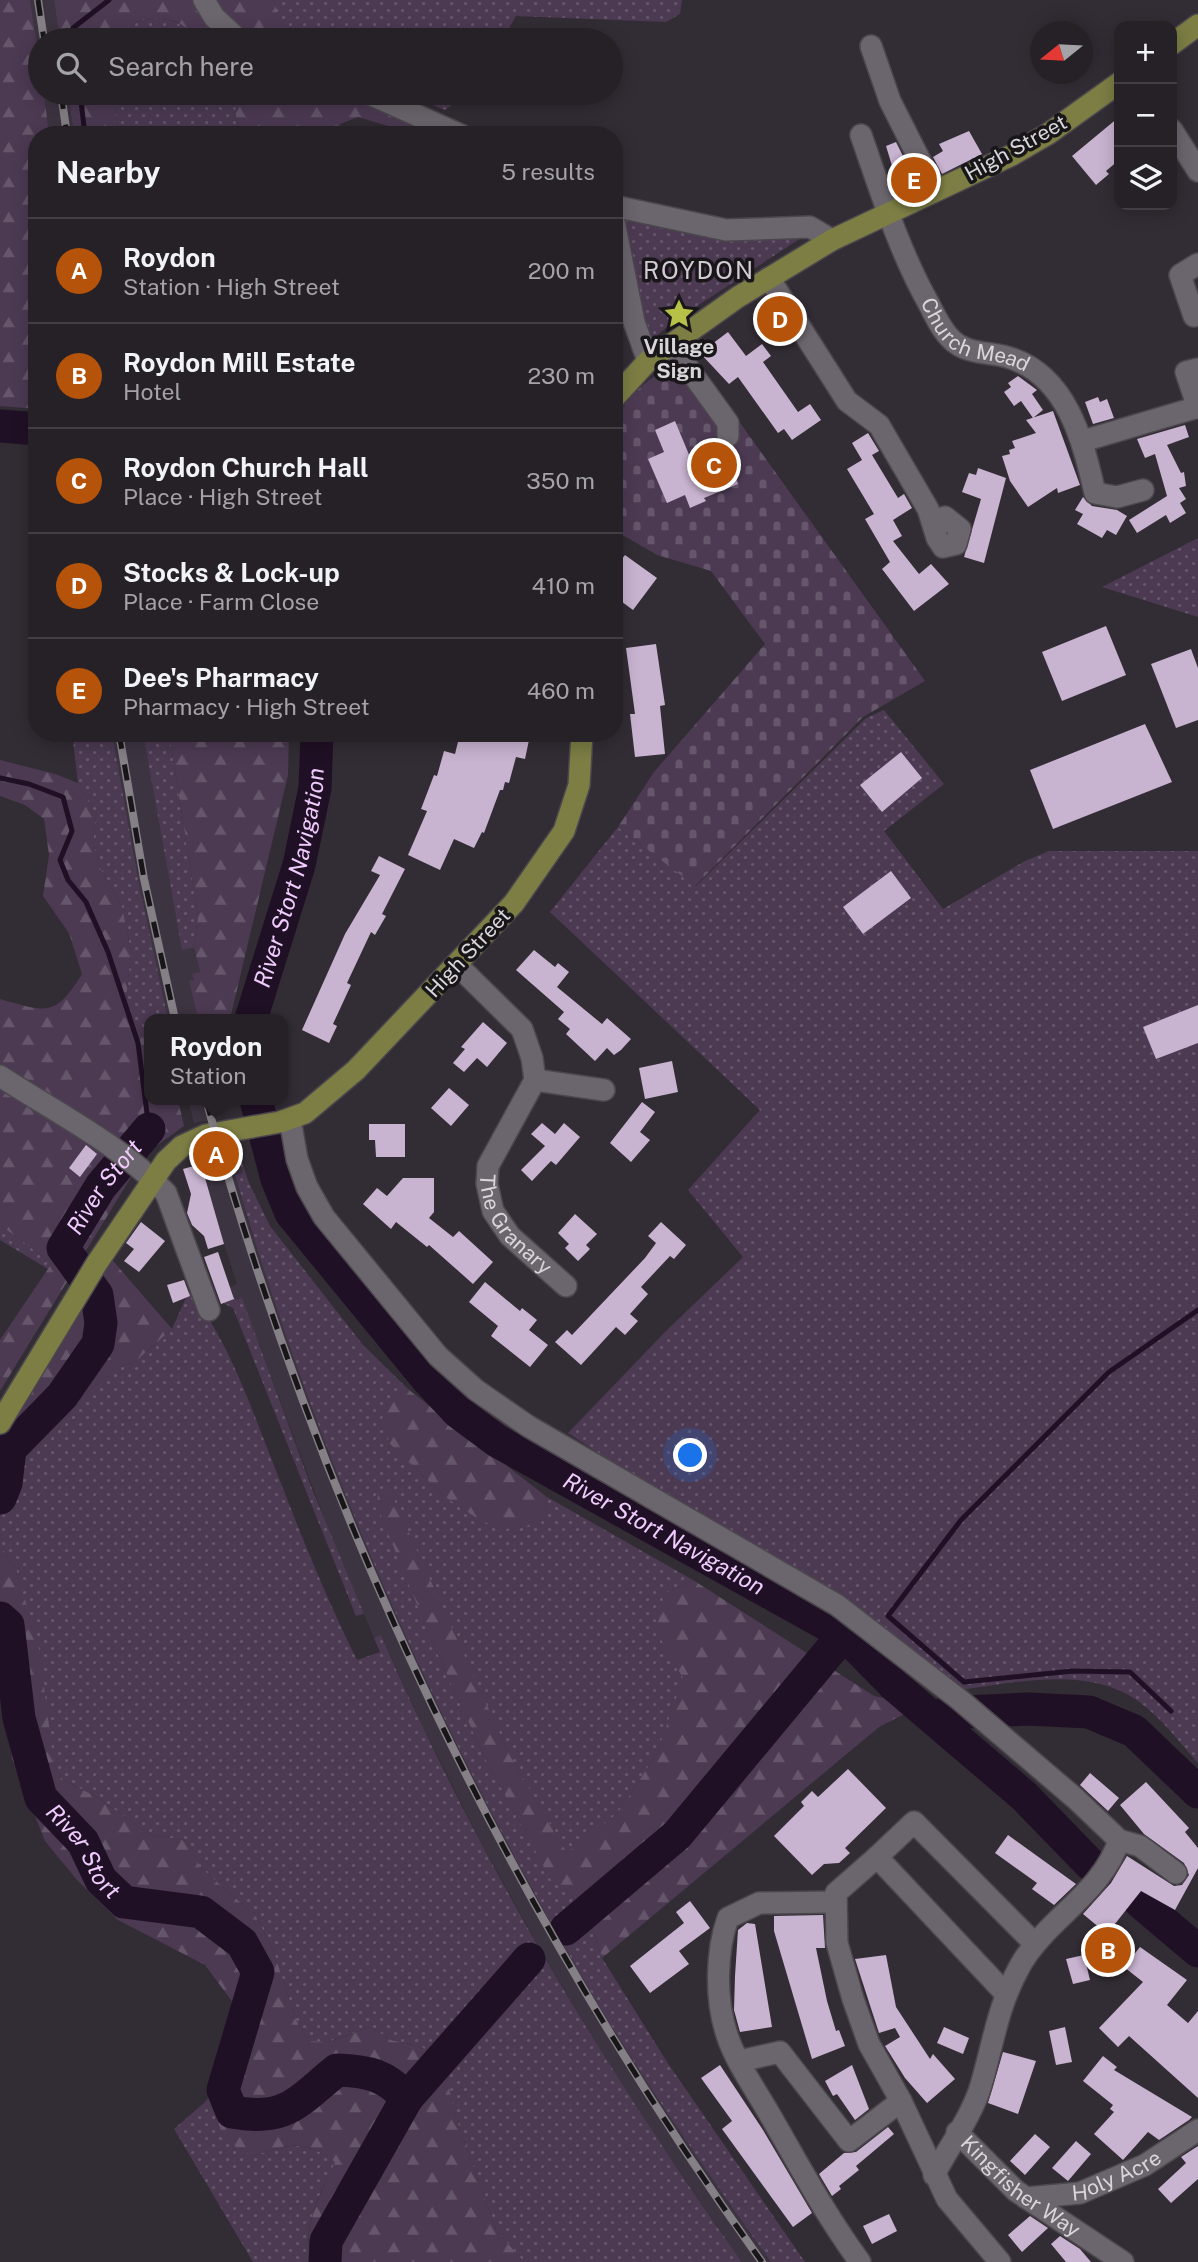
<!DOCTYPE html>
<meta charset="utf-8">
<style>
body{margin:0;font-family:"Public Sans",sans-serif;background:#2e292f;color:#f1f3f6}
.controls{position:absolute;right:21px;top:21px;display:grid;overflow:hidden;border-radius:14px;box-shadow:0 4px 18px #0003}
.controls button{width:63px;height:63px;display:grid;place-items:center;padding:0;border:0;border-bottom:2px solid #423e44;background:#262127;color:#f1f3f6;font:35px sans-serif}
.compass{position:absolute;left:1030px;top:21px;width:63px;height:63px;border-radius:50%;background:#262127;box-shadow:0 4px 18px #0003;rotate:252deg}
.you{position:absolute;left:691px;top:1456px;width:24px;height:24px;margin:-18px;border:5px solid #fff;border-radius:50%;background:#1a73e8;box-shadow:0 0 0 10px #1a73e833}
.badge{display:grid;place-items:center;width:46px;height:46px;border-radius:50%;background:#b45309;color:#fff;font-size:23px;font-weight:700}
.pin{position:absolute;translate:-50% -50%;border:4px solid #fff;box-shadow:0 2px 7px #0006}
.popup{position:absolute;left:144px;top:1014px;width:144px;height:91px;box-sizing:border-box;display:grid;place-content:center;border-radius:14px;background:#262127;filter:drop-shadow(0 2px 5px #0005);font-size:23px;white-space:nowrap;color:#a4a3a7}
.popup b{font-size:26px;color:#f1f3f6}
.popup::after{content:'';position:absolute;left:50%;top:100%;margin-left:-14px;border:14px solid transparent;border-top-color:#262127}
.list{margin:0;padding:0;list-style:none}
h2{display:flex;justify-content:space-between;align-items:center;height:91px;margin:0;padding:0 28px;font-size:30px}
h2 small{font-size:23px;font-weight:400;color:#a4a3a7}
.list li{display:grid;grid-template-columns:46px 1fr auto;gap:21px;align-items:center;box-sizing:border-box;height:105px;padding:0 28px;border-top:2px solid #423e44}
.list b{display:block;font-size:26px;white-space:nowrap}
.list p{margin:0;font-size:23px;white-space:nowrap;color:#a4a3a7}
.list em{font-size:23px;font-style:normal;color:#a4a3a7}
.icon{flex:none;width:38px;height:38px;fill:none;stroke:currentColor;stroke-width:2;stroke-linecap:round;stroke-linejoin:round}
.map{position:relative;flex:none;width:1198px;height:2262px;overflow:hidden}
.search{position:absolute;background:#262127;box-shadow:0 4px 18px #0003;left:28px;top:28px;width:595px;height:77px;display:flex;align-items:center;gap:18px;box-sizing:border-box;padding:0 24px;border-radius:38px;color:#a4a3a7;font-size:26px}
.panel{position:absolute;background:#262127;box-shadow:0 4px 18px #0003;left:28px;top:126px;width:595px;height:616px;border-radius:28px}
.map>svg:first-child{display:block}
.built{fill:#3d3441}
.grass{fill:url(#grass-dots)}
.forest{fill:url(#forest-firs)}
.cemetery{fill:url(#cemetery-stones)}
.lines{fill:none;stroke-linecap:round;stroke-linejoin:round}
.stream{stroke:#201025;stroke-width:5}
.river{stroke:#201025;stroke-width:33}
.building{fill:#c8b3d0}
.minor-casing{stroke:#4c474d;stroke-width:24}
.major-casing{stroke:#4c474d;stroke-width:24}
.minor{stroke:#6b656d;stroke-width:21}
.major{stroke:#7c7e44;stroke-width:21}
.rail-casing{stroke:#858086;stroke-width:8}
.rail{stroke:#181619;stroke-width:5;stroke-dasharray:16;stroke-linecap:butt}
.labels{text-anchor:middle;stroke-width:7;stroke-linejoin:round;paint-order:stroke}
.street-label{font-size:21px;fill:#d9d6da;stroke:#181619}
.poi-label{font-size:21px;font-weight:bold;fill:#d9d6da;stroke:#181619}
.water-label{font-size:23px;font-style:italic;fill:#f0ccfe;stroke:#181619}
.quarter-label{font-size:24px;letter-spacing:2px;fill:#d2cbd4;stroke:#181619}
</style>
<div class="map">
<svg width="1198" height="2262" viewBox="0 0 1198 2262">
<defs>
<pattern id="grass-dots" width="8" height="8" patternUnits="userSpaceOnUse" patternTransform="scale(1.75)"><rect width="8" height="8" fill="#4c3a53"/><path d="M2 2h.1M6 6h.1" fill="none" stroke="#65566b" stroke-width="1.8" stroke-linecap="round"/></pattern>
<pattern id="forest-firs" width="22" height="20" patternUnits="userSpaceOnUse" patternTransform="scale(1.75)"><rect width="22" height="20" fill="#4c3a53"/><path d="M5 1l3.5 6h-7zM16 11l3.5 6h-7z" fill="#65566b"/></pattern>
<pattern id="cemetery-stones" width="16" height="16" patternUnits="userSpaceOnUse" patternTransform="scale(1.75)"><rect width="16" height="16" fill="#4c3a53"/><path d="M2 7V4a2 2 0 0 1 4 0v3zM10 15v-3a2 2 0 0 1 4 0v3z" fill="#65566b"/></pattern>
</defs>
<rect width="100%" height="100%" fill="#322c34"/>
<!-- built -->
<path class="built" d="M30,0h24l6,40h-20v26z
M44,93h24l6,42h-25z
M112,733h31l39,216 12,-2 6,26 -7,1 1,6 -5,2 9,37h-30l-30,-140z
M188,1100h28l4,18 -26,5z
M235,1142l8,31 -8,3 13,45 56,159 65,167 76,168 71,143 67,120 100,158 88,126h-29l-111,-161 -87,-145 -62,-112 -59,-117 -42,-92 -7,3 -45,-107 -87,-232 -7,2 -5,-14 7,-3 -37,-113 6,-2 -4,-17z"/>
<!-- grass -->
<path class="grass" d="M274,0h408l-2,14 -14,8 -150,-6 -14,24h-215l-8,-14z
M155,18l19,3 32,19h-80l10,-18z
M113,93h122l2,42h-118z
M403,93h66l-24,17z
M622,217l83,19 36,4 59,-5 1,3 -130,85 -21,19 -4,-1z
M1198,538v79l-96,-30z
M884,710l60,74 -60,47 59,78 82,-48 24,-10h149v912c-19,-21 -36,-45 -60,-62 -50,-35 -120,-19 -177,-11l-393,-257 98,-102 77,-74 -55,-67 72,-80 -210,-198 68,-85 78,59 170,-168z
M72,733h40l26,146 30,140h-18l-1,32 -23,-49 5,-51 -9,-44 -23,-41 -6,-25 3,-25 -18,-33z
M143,733h26l29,183 -4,31 -12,3z
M235,1142l14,41 21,43 93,119 46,45 -17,9 -2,45 54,52 96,30 7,-29 146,83 -29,14 20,84 -27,75 -39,60 -51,41 -58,-100 -41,-89 -90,-159 55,138 53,116 65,119 20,15 22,36 9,28 67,107 136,197h-34c-66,-93 -132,-187 -189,-285 -146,-250 -266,-523 -347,-802l8,-2z
M0,1225l52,38 -4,6 -48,-29z
M189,1291c40,50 61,114 84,172 26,67 52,133 84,197l23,-8 -6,-14 7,-3c96,222 221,430 361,627h-218l-28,-32 -41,-115 -12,-49 -21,-19 -31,-7 -21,-13 -42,15 -20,-1 -12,-21 -23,-70 -18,-35 -55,-48 -12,-26 -40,-7 -51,-37 -34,-17 -9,-15 -37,-193 -17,-27v-32l23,-56 21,-24 68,-63 24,-9 36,-32z
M232,1294l3,6 7,-2 70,191 52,125 -8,2 -123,-308 -10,-5 -2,-5z
M225,2076l-7,23 35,57c37,-12 50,-17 83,6 -15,29 -36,67 -24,100h-59l-79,-133 31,-27z"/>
<!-- forest -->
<path class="forest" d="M0,0h30l10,66v27h4l5,42h-12v274l-37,-3z
M54,0h220l10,40h-78l-31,-19 -20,-3 -19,4 -10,18h-66z
M68,93h45l6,42h-45z
M235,93h132l69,27 -23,15h-11l-7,-7 -37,-11 -18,7 1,11h-104z
M169,733h120l-1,42 -58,244h-32l-9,-38 5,-1 -2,-6 8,-2 -6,-25 4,-31z
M0,760l55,14 23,9 18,33 -3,25 6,25 23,41 9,44 -5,51 23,49 1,49h28l6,26 -32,23 -19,25 -133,217v-51l52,-77 -52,-38v-226c46,13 55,19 82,-25l-13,-41 -26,-37 6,-41 -5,-36 -19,-14 -25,-9z
M107,1254l65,75 -36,32 -24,9 -68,63 -21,24 -23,56v-75z
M409,1390l138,107 -7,29 -35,3 -24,-8 -37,-25 -54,-52 -9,-23 11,-23z
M391,1493l118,261 58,99 51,-40 39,-60 26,-75 -27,-47 8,-37 29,-14 181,116 46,10 -41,21 -277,231 -9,-28 -22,-36 -20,-14 -65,-120 -53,-116 -56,-138 1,-12z
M0,1545l17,27 22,76 15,117 9,15 34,17 51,37 40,7 12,26 55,48 18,35 23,70 12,21 21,1 41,-15 21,13 31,7 22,19 11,49 41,115 28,32h-212c-12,-34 10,-70 23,-100 -32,-24 -46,-18 -82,-6 -7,-4 -17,-8 -24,-14 -29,-25 8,-97 11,-130l-35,-47 -87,-45 -41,-40 -32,-39 -33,-83 -12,-70z"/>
<!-- cemetery -->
<path class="cemetery" d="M690,353l235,328 -62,36 -168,169 -77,-59 36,-55 111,-128 -54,-73 -54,-16 -43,-25v-111l18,-24 17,-15z"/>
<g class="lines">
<!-- stream -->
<path class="stream" d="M75,40l-2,-12 36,-28
M80,93l5,42
M0,778l29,6 34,13 9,34 -12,29 8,20 18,22 22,50 30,91 11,86
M1171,1711l-41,-39 -57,-1 -109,11 -76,-66 73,-96 148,-148 89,-62"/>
<!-- river -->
<g class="river">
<path d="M0,426l37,3"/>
<path id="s1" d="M251,1019l48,-154 16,-77 2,-55"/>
<path id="s2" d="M256,1100l21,79 14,34 137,167 30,32 39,29 347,193 51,52 129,110 66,68"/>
<path id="s3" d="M0,1498l6,-15 4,-34 52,-53 36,-52 3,-21 -4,-28 -34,-47 38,-62 48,-57"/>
<path id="s4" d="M0,1618l8,7 11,93 22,80 42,44 18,38 23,22 77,10 41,31 16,29 -35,118 9,22c55,10 65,-10 105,-42 32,1 48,5 70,28l-81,143 -1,21"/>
<path d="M946,1713l82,-4 61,3 45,19 64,61"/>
<path d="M1140,1902l58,49"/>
<path d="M566,1929l111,-94 167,-201"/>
<path d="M407,2098l122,-139"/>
</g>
</g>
<!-- building -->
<path class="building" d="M1119,117v43l-13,11 3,3 -13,11 -24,-29z
M969,131l13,23 -40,20 -9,-17 10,-6 -4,-7z
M896,142l21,42 -17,8 -14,-46z
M728,332l18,24 16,-12 9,12 -8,6 35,50 12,-8 11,16 -29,20 -8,-11 -6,4 -40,-56 -9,7 -29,-31z
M1018,376l19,14 -5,4 11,16 -10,8 -12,-17 -7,5 -10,-14 7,-5 -3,-4z
M1098,397l2,5 7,-3 7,19 -21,6 -8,-22z
M1053,411l27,74 -22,8 -1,-5 -29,19 -18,-26 -8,-25 8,-2 -1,-4 6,-2 -3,-7 24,-8 -10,-13z
M675,421l15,36 29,-12 3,3 16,36 -34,14 2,3 -16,7 -5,-13 -18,8 -19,-44 16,-7 -9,-22z
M1185,425l4,12 -22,8 14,28 3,-1 2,14 -7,2 7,11 -6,4 6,10 -16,10 -4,-8 -29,18 -8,-13 38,-24 -12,-42 -10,4 -8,-19z
M868,433l11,18 -7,4 26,43 6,-4 8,14 -19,12 9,16 -9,5 26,33 12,-10 18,20 -35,27 -32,-42 8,-7 -25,-43 9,-5 -27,-45 15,-9 -10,-17z
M978,468l28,10 -22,85 -20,-6 17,-58 -19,-7 7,-19 7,2z
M1083,497l9,9 25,4 10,6 -11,19 -9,-5 -5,8 -25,-14 6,-10 -8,-4z
M625,555l32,23 -24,32 -19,-14v-27z
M1106,626l20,49 -64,26 -20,-49z
M656,644l9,61 -5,1 5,48 -30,3 -5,-43h5l-9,-66z
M1191,649l7,19v52l-22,8 -25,-64z
M1145,724l27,58 -119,47 -23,-59z
M477,733h45l-1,4 8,3 -4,19 -9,-2 -7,26 -4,-1 -2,8h-3l-16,43 -2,-1 -8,16 -20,-9 -14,31 -32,-15 19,-44 -6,-2 13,-34 3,1 7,-25 11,3 4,-16 16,4z
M901,752l21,26 -40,34 -22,-27z
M379,856l26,13 -23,45 4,2 -11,19 -4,-3 -24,51 4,2 -18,39 4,2 -8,17 -27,-13 43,-96 35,-59 -9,-4z
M891,871l20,27 -48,36 -20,-27z
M534,950l21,17 3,-4 11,9 -12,15 45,37 5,-6 24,21 -10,11 -7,5 -7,-7 -12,13 -29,-27 4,-5 -12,-10 6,-7 -48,-42z
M1198,1005v38l-42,16 -13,-32z
M483,1022l24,21 -20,24 -10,-9 -13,14 -11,-9 12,-14 -4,-2z
M672,1061l6,31 -33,7 -6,-31z
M449,1088l20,17 -18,21 -20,-18z
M642,1102l13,10 -15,20 10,8 -19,22 -21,-19z
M542,1123l13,11 9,-11 16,14 -24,28 -5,-4 -19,20 -11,-11 24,-24 -14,-12z
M369,1124h36v33h-29l-1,-17h-6z
M86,1145l11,9 -17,23 -11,-9z
M201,1164l23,80 -16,5 -4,-13 -12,-11 -5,-12 4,-19 -8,-25z
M403,1178h31v34l-5,6 24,19 6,-6 34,31 -20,22 -44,-39 -2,2 -31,-25 -5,7 -28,-25 14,-16 10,8z
M575,1214l22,20 -11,11 4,4 -12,12 -13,-13 4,-4 -11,-11z
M141,1222l24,19 -26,31 -15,-11 10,-12 -8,-6z
M661,1222l25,23 -12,14 -4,-3 -29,31 7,7 -18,20 8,7 -13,14 -9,-8 -35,38 -26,-23 12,-12 5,5 73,-77 11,-15 -8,-7z
M218,1252l16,47 -13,5 -17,-47z
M184,1280l6,16 -17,7 -6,-18z
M485,1282l35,29 2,-3 15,12 -8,10 19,15 -18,22 -39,-31 7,-10 -29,-24z
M848,1769l38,39 -41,40 5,5 -11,10 -15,1 -12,11 -38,-39 30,-30 -3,-4 11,-11 6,6z
M1090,1773l29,25 -11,13 -28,-26z
M1146,1782l43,46 -4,4 13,16v20l-23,42 -34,-19 -34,43 -24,-20 28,-31 16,-27 47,30 8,-1 7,-10 -5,-12 -40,-29 -24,-29z
M1008,1835l68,49 -22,21 -22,-16 5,-6 -42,-30z
M690,1901l20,27 -31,23 10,13 -39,29 -20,-27 54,-43 -8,-11z
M823,1915l2,33h-9l11,53 9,30 3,-1 6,16 -33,13 -38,-128v-15z
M747,1923l8,1 17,103 -32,5 -6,-22 1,-34 3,-46z
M1140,1947l47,33 -20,25 21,18 10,-12v87l-69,-62 -11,11 -19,-19 44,-46 -19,-15z
M886,1955l10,52 34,52 3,-5 22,25 -28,24 -22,-25 -20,-32 15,-9 -5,-9 -16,5 -24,-74z
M1084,1955l6,25 -17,4 -7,-25z
M944,2027l25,11 -6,16 -26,-11z
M1065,2027l7,35 -16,3 -7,-34z
M1003,2052l33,9 -18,53 -30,-11z
M1103,2056l14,11 -3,3 78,47 -3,3 -30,20 -11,-8 -25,28 -29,-26 20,-22 -4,-3 3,-4 -30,-24z
M720,2065l43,65 49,83 -19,14 -71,-98 10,-8 -31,-43z
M852,2065l17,44 -14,11 -18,-26 -4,2 -8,-15z
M888,2127l6,7 -38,32 3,4 -20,16 2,3 -9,7 -13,-22 25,-21 12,-1z
M1035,2134l15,13 -25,28 -15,-14z
M1076,2141l15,13 -23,27 -16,-13z
M1198,2146v33l-27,24 -13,-14 28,-26 -5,-6z
M889,2214l8,17 -25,13 -9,-18z
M1030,2216l18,12 -26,24 -14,-17z
M1060,2236l20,13 11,13h-25l-15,-18z"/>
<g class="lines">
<!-- minor casing -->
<g class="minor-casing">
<g id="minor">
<path d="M204,0l10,17 25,23"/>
<path d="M871,46l19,55 45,89"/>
<path d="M367,93l94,42"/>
<path d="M1172,130l26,41"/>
<path id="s5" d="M861,135c20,57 38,116 68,169 6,12 13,27 23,36 14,14 38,12 55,17 60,17 76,84 88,136l22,4 26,-7"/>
<path d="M614,206l112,24 84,-3 22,13"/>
<path d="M614,221l20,101 14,39"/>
<path d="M769,278l78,123 32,24 49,84 9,29 6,9 13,-3 4,-15 -15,-12 -13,5"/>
<path d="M1194,316l-14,-41 18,-11"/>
<path d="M671,344l57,79v13"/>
<path d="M1198,369l-12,3 12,36"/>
<path d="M1083,441l115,-34"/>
<path id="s6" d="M457,965l65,64 10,29 3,22 -47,86 -1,18 6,27 17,25 56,50"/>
<path d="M0,1076c55,36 121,69 166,117l43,117"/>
<path d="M535,1080l69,10"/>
<path d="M290,1119l7,40 10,28 17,30 114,139 38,34 52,36 309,179 123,95 116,99 43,41 21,6 36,27"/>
<path d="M877,1857l37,-35 121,122"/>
<path d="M836,1902l-77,1 -31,15c-12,33 -13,82 -1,117 9,28 29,55 43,80 29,50 56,101 90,147"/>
<path d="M740,2061l40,-9 69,89 52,-40 46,98 53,63"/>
<path d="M901,2101l-32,-57 -16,-45 -16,-56 -1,-50 41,-36 129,137"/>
<path id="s7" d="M957,2132l59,59 107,71"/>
<path d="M934,2175c14,-27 39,-61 47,-90 13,-44 16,-78 40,-121 27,-46 82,-72 98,-124"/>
<path id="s8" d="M1026,2198l54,-5 65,-28 53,-35"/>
</g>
</g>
<!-- major casing -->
<g class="major-casing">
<path id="major" d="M1172,44l26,-19
M614,398l34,-37 90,-64 94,-57 180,-85 36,-21 71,-51
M0,1423l97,-160 69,-102 16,-15 24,-11 74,-13 25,-9 51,-43 158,-167 50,-72 15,-46 3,-52"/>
</g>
<!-- minor -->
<use href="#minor" class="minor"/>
<!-- major -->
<use href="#major" class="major"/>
<!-- rail casing -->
<g class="rail-casing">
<path id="rail" d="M38,0l6,40
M61,93l6,42
M119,733l25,146 31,140
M206,1100c115,418 303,810 556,1162"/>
</g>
<!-- rail -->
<use href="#rail" class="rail"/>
</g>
<!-- icons -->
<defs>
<g id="sight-bare" transform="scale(2.415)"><path d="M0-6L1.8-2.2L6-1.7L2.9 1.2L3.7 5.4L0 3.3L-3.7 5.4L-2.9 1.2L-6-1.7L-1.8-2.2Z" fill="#b8c147" stroke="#181619" stroke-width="2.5" paint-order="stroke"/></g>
</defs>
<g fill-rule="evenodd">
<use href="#sight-bare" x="679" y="314"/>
</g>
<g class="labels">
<!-- street labels -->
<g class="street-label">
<text transform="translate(1016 148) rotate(-29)" y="7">High Street</text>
<text dy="7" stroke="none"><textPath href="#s5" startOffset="242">Church Mead</textPath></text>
<text transform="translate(468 953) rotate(-47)" y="7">High Street</text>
<text dy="7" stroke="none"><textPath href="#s6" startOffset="310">The Granary</textPath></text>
<text dy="7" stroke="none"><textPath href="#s8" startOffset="94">Holy Acre</textPath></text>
<text dy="7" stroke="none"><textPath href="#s7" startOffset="84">Kingfisher Way</textPath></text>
</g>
<!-- poi labels -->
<g class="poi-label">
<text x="679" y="354">Village<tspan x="679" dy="24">Sign</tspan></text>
</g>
<!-- water labels -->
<g class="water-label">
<text dy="8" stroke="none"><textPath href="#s1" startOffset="147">River Stort Navigation</textPath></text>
<text dy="8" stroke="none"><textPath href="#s3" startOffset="369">River Stort</textPath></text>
<text dy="8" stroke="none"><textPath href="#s2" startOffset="618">River Stort Navigation</textPath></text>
<text dy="8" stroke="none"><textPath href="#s4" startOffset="256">River Stort</textPath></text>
</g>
<!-- quarter labels -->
<g class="quarter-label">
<text x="699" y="279">ROYDON</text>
</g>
</g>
</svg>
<div class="controls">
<button>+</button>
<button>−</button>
<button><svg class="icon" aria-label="layers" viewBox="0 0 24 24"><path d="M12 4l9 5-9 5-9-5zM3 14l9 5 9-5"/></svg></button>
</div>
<svg class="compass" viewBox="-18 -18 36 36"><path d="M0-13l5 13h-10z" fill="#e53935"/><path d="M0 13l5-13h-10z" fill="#a4a3a7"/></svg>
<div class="you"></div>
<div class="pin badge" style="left:216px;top:1154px">A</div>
<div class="popup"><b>Roydon</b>Station</div>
<div class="pin badge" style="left:1108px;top:1950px">B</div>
<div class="pin badge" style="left:714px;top:465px">C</div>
<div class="pin badge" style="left:780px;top:319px">D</div>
<div class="pin badge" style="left:914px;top:180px">E</div>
<div class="search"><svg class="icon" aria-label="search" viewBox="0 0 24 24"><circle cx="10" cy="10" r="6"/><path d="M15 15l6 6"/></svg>Search here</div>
<section class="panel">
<h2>Nearby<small>5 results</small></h2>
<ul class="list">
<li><span class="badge">A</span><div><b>Roydon</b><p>Station · High Street</p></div><em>200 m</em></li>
<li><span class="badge">B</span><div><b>Roydon Mill Estate</b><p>Hotel</p></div><em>230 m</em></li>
<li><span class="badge">C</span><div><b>Roydon Church Hall</b><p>Place · High Street</p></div><em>350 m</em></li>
<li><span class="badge">D</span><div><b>Stocks &amp; Lock-up</b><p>Place · Farm Close</p></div><em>410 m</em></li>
<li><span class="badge">E</span><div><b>Dee's Pharmacy</b><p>Pharmacy · High Street</p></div><em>460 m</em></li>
</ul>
</section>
</div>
